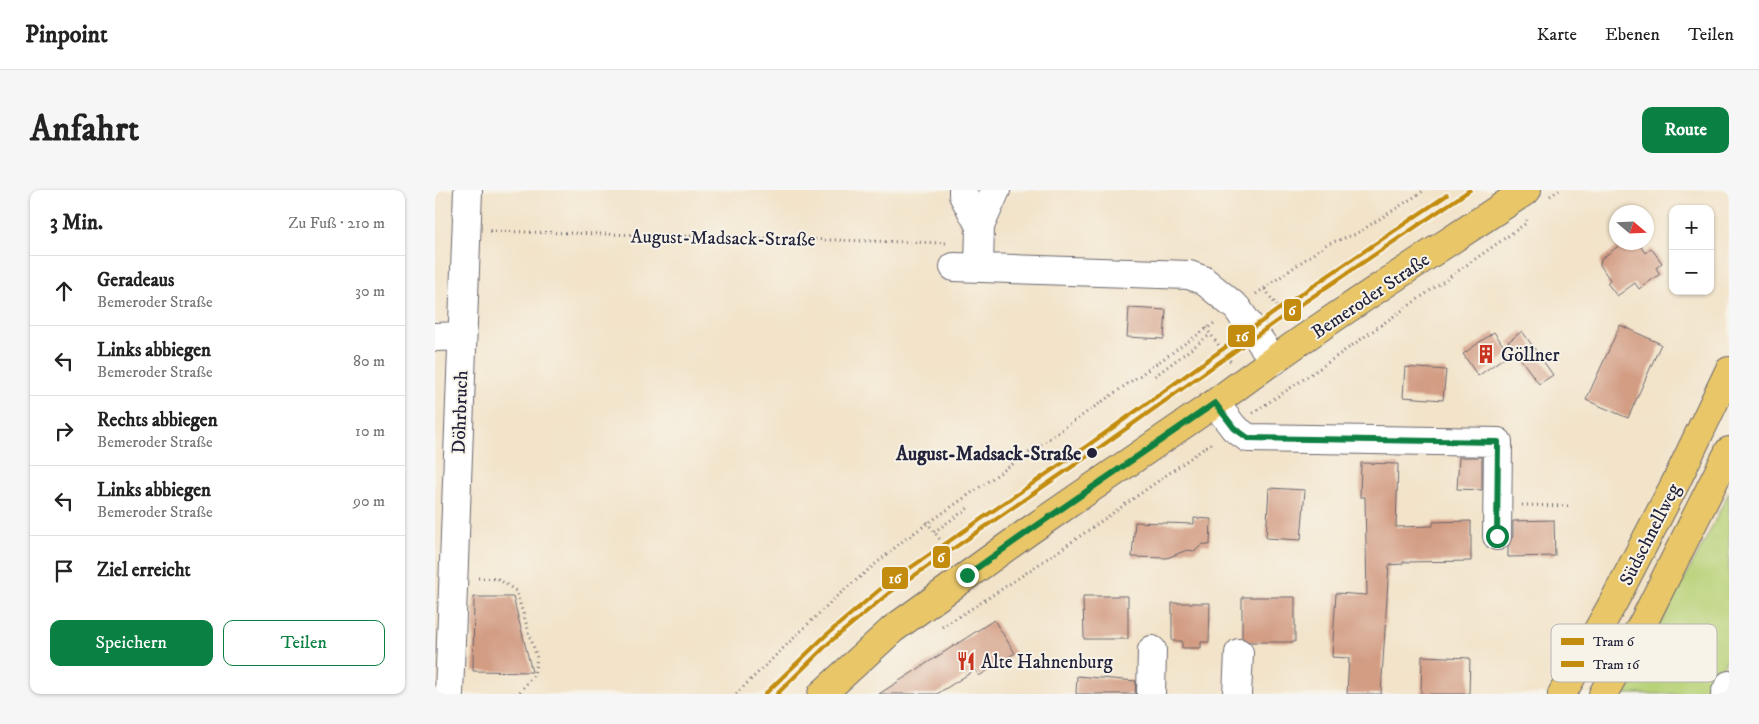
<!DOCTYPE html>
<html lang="de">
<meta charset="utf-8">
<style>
body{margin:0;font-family:"IM FELL DW Pica",serif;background:#f6f6f6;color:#222}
.controls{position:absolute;right:15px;top:15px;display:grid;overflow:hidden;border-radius:10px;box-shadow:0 1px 4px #0004}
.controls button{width:45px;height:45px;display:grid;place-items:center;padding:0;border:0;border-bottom:1px solid #e0e0e0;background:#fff;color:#222;font:25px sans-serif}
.compass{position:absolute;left:1174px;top:15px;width:45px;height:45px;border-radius:50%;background:#fff;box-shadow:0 1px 4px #0004;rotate:109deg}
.stop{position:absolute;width:15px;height:15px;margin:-11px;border:4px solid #0b8043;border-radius:50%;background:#fff}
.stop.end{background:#0b8043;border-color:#fff;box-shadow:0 1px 5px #0008}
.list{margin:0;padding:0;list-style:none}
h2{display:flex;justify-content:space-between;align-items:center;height:65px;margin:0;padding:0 20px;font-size:21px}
h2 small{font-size:16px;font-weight:400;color:#767676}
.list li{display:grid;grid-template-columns:32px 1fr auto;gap:15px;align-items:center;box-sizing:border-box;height:70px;padding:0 20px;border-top:1px solid #e0e0e0}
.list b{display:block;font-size:19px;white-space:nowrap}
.list p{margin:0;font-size:16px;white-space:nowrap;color:#767676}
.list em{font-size:16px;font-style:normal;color:#767676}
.actions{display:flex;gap:10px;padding:15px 20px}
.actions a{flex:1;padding:11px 0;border:1px solid #0b8043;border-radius:10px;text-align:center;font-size:18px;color:#0b8043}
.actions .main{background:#0b8043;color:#fff}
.icon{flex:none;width:28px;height:28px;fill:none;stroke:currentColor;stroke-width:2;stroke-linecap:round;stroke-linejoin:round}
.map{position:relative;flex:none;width:1294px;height:504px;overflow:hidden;border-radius:10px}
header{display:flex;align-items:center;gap:30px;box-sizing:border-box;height:70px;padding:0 25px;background:#fff;border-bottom:1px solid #e0e0e0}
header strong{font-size:24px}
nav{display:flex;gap:28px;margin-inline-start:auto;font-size:18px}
.intro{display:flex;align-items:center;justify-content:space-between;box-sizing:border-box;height:120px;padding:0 30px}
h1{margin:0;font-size:35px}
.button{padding:12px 22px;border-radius:10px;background:#0b8043;color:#fff;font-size:18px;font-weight:700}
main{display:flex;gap:30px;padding:0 30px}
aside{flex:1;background:#fff;border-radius:10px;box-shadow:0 1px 4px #0004}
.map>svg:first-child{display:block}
.green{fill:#b8d278;stroke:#6d7a5a}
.building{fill:#d39d84}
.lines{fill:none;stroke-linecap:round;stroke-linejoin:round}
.minor-casing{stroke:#6b666d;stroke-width:30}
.major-casing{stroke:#6b666d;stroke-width:30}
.highway-casing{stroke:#6b666d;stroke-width:30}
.path{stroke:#6b666d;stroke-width:3;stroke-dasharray:1 4;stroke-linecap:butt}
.minor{stroke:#fff;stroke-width:28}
.major{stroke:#e9c769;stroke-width:28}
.highway{stroke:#e9c769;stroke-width:28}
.tram-1-casing{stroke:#f7f3e8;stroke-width:8}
.tram-2-casing{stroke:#f7f3e8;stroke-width:8}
.tram-1{stroke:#c38c0f;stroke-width:4}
.tram-2{stroke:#c38c0f;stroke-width:4}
.route{stroke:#0b8043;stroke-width:6}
.stop-dot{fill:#22223b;stroke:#f7f3e8;stroke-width:2}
.labels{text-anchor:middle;stroke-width:4;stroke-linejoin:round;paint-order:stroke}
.street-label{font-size:19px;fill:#22223b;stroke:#f7f3e8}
.poi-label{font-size:19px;fill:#22223b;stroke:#f7f3e8;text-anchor:start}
.stop-label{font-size:19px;font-weight:bold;fill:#22223b;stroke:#f7f3e8;text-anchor:end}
.key{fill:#f7f3e8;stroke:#b7b4b4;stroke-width:1}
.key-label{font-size:14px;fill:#22223b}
.line-badge{stroke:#f7f3e8;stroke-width:2}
.badge-label{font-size:14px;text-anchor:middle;font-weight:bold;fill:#fff}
</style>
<header>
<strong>Pinpoint</strong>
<nav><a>Karte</a><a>Ebenen</a><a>Teilen</a></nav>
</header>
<div class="intro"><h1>Anfahrt</h1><a class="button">Route</a></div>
<main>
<aside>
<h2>3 Min.<small>Zu Fuß · 210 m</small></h2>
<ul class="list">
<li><svg class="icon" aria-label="ahead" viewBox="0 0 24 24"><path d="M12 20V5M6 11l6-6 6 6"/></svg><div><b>Geradeaus</b><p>Bemeroder Straße</p></div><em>30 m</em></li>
<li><svg class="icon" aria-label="left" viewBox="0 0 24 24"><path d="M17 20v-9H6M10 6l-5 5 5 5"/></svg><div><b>Links abbiegen</b><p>Bemeroder Straße</p></div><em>80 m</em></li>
<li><svg class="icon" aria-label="right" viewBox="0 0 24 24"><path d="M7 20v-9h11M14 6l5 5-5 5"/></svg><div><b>Rechts abbiegen</b><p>Bemeroder Straße</p></div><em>10 m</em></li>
<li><svg class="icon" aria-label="left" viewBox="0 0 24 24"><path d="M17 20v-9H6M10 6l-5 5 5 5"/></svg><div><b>Links abbiegen</b><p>Bemeroder Straße</p></div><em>90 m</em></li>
<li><svg class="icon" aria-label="arrive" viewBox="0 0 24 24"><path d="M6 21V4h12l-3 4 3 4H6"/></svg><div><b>Ziel erreicht</b></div></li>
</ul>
<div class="actions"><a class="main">Speichern</a><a>Teilen</a></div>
</aside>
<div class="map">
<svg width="1294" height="504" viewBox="0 0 1294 504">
<rect width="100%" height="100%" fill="#f7f3e8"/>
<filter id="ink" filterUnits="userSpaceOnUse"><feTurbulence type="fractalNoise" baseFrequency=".02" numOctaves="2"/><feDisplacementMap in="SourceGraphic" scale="10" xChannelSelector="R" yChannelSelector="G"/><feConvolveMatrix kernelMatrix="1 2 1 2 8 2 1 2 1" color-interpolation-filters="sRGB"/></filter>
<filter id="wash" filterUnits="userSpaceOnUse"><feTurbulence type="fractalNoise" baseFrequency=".0096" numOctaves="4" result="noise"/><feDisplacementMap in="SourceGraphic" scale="20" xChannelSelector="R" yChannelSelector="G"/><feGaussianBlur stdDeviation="1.12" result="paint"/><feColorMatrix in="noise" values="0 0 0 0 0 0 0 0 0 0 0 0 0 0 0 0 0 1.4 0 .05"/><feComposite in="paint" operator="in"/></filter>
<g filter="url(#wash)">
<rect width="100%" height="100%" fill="#f2e3c9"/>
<!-- green -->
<path class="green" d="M1294,302v161l-18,41h-89l82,-151z"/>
<g id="blocks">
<!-- building -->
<path class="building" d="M1189,52h14l7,11 6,-5 11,15 -6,5 4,6 -21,15 -4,-6 -18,13 -10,-13 3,-3 -10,-15 1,-6z
M694,118l37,2 -2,29 -37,-2z
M1185,135l41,19 -33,74 -42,-18z
M1087,141l31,44 -14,9 -31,-42z
M1059,142l15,22 -31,22 -15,-22z
M970,177l41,3 -3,30 -40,-3z
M1024,267h23v33l-25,-1z
M926,273l37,1 -2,63 37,-1v-4l38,-1v40l-68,1v2l-14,1 -8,129h-34l2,-36 -17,-1 4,-64 31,2 -2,-98h-5z
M834,298l36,2 -4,50 -35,-2z
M759,328l17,1 -1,26 -7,-1 -8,7 -8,-1 -20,8 -35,-1 3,-35 59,2z
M1119,330l1,36 -47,1v-11l5,-10v-15z
M648,406h45v43h-44z
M39,407h39l19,75 -59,-1z
M807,407h53v45h-46l-7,-4z
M737,413h38l-1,39h-8v6h-19v-7h-10z
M559,430l21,33 -36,23 -4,-6 -38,24h-58z
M987,466l48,2 -1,36h-48z
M642,486l59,5 -1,13h-59z"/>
</g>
</g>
<g filter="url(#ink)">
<use href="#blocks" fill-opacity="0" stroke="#6b666d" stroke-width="1"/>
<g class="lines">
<!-- minor casing -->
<g class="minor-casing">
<path id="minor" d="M528,0v5l17,31
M519,77l235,8 14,5 34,28 37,53
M544,78l1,-42 16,-36
M0,147l27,-1
M780,213l19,25 14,10 250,4 -1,94
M14,504l19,-504
M716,504l1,-44
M802,504l2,-41
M1290,504l4,-9"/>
</g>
<!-- major casing -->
<g class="major-casing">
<path id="major" d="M387,504l71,-65 136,-98 186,-128c100,-76 207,-143 312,-213"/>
</g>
<!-- highway casing -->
<g class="highway-casing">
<path id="highway" d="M1127,504l51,-91 62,-119 54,-113
M1168,504l41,-73 85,-170"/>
</g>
<!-- path -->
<path class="path" d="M1115,6l9,-6
M55,41l456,12
M830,99l22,32
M821,104l71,-50 29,-10 69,-44
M771,138l25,34
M720,186l56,-42
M818,223l67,-45 205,-144 2,-4
M1087,315l49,1
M492,332l25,34
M499,342l34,-24
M43,388l20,1 18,12 21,67 -3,17 -16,19
M507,437c93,-57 182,-122 271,-185
M301,504l100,-97 68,-57 312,-218"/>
<!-- minor -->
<use href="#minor" class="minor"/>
<!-- major -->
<use href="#major" class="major"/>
<!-- highway -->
<use href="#highway" class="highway"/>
<!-- tram-1 casing -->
<g class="tram-1-casing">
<path id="tram-1" d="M342,504l53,-52 59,-49 203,-140 192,-137 186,-126"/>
</g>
<!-- tram-2 casing -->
<g class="tram-2-casing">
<path id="tram-2" d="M330,504l60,-58 59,-50 203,-140 192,-137 168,-114"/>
</g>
<!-- tram-1 -->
<use href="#tram-1" class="tram-1"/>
<!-- tram-2 -->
<use href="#tram-2" class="tram-2"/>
</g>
</g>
<g class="lines" filter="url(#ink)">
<!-- route -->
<path class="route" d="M532,385l62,-44 186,-128 19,25 14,10 250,4 -1,94"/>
</g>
<!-- icons -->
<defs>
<g id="building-bare" transform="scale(1.5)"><path d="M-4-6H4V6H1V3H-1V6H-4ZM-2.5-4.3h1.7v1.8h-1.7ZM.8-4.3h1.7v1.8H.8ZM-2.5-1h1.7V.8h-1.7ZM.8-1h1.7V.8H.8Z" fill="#c8321e" stroke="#f7f3e8" stroke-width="2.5" paint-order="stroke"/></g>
<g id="restaurant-bare" transform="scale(1.5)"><path d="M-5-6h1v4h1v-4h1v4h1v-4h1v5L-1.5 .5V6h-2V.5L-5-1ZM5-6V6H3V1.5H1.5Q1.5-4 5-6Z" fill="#c8321e" stroke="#f7f3e8" stroke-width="2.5" paint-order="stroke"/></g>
</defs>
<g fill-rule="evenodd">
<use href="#building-bare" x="1051" y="164"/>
<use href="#restaurant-bare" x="531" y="471"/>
</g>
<!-- markers -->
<circle class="stop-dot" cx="657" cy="263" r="6"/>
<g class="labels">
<!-- street labels -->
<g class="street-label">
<text transform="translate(288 47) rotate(1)" y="7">August-Madsack-Straße</text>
<text transform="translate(935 105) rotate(-34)" y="7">Bemeroder Straße</text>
<text transform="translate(24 222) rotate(-88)" y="7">Döhrbruch</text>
<text transform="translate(1214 344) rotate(-63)" y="7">Südschnellweg</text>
</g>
<!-- poi labels -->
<g class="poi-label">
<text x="1066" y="171">Göllner</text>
<text x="546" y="478">Alte Hahnenburg</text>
</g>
<!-- stop labels -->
<g class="stop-label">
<text x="646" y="270">August-Madsack-Straße</text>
</g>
</g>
<!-- legend -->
<rect x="1116" y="434" width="166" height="58" rx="8" class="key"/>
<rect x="1126" y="448" width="23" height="7" fill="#c38c0f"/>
<rect x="1126" y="471" width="23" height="6" fill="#c38c0f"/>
<g class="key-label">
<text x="1158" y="456">Tram 6</text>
<text x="1158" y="479">Tram 16</text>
</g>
<g class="line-badge">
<rect x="848" y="108" width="19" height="24" rx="5" fill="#c38c0f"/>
<rect x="792" y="134" width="29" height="24" rx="5" fill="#c38c0f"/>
<rect x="497" y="355" width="19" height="24" rx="5" fill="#c38c0f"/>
<rect x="446" y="376" width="28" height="24" rx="5" fill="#c38c0f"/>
</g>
<g class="badge-label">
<text x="857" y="125">6</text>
<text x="807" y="151">16</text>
<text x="506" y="372">6</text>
<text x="460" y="393">16</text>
</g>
</svg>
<div class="controls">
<button>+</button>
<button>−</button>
</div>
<svg class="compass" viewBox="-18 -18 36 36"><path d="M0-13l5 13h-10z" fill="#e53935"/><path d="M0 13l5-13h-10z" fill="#767676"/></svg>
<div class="stop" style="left:1062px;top:346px"></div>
<div class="stop end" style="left:532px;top:385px"></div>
</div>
</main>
